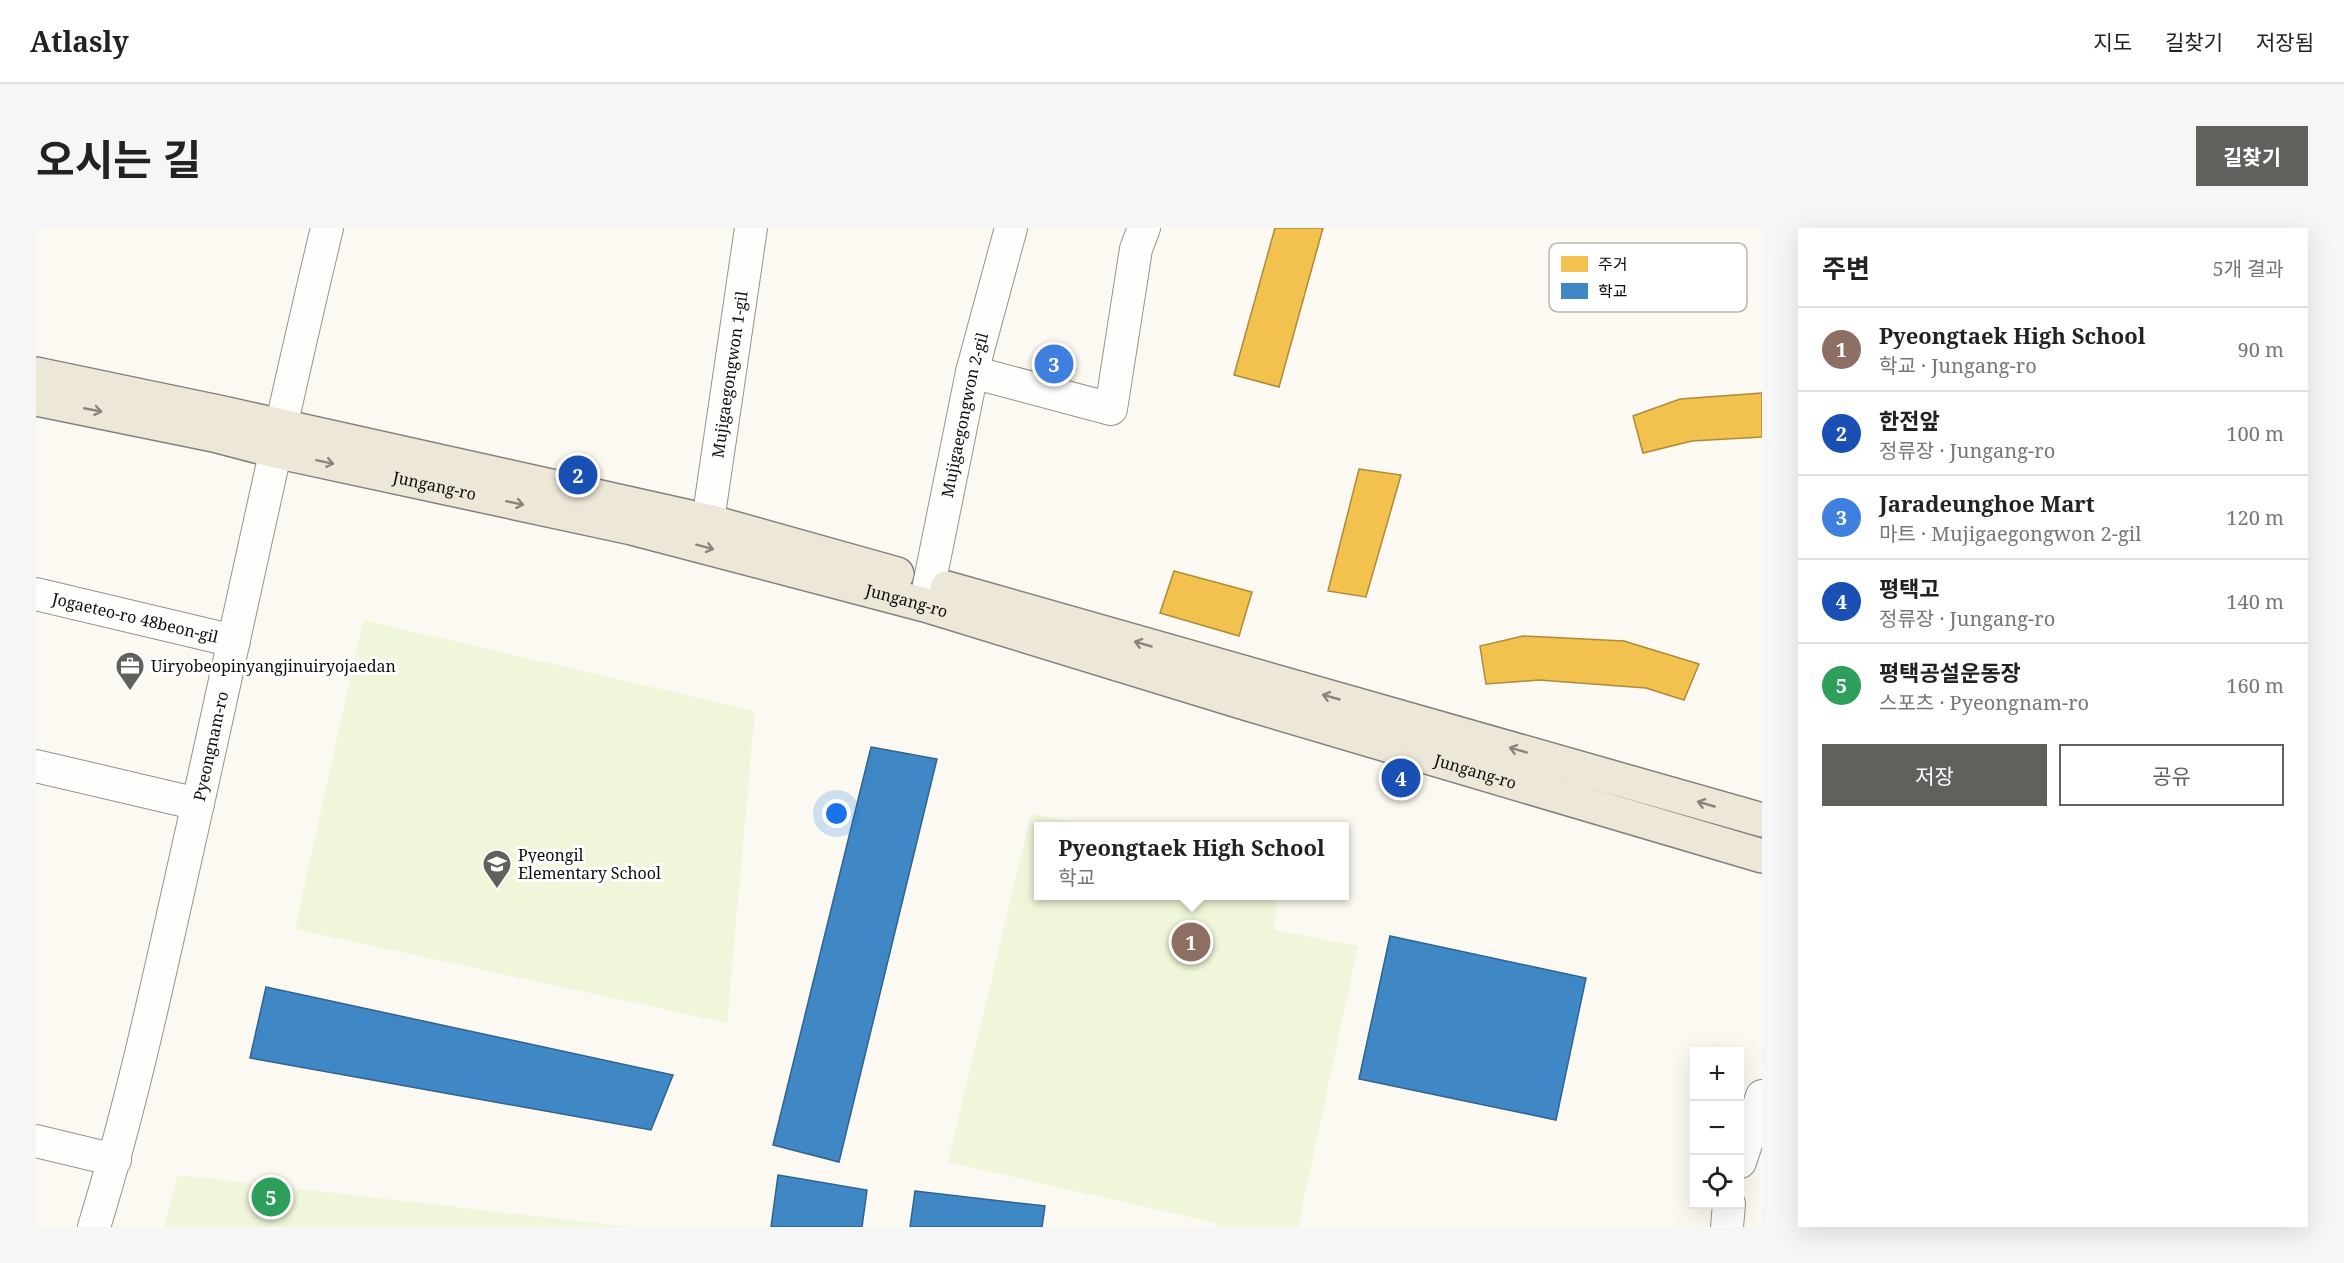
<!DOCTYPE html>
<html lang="ko">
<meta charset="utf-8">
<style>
body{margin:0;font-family:"Noto Serif","Noto Sans KR",serif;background:#f6f6f6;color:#222}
.controls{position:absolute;right:18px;bottom:18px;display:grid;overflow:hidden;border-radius:0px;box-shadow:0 6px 24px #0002}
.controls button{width:54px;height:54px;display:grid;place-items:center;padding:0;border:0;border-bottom:2px solid #e0e0e0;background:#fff;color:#222;font:30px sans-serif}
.you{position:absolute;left:801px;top:586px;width:21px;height:21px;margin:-15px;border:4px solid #fff;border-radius:50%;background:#1a73e8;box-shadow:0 0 0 9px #1a73e833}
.badge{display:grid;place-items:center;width:39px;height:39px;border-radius:50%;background:#60605d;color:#fff;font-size:20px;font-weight:700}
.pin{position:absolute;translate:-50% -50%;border:3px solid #fff;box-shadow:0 2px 6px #0006}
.popup{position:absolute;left:998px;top:594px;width:315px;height:78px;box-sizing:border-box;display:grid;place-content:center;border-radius:0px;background:#fff;filter:drop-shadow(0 2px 4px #0005);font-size:20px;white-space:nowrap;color:#767676}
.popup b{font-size:22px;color:#222}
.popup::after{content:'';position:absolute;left:50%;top:100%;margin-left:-12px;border:12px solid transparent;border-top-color:#fff}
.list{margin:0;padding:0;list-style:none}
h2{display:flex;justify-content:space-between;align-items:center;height:78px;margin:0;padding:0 24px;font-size:26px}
h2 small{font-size:20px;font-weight:400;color:#767676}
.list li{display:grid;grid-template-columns:39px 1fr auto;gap:18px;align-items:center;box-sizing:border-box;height:84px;padding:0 24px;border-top:2px solid #e0e0e0}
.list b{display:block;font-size:22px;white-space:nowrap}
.list p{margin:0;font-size:20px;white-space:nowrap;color:#767676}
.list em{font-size:20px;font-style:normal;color:#767676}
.actions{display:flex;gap:12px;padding:18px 24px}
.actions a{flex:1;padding:14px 0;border:2px solid #60605d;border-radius:0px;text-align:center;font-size:21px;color:#60605d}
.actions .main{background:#60605d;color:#fff}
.icon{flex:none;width:33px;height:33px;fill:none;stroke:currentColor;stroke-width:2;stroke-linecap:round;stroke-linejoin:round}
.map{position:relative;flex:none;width:1726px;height:999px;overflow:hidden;border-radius:0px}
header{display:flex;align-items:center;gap:36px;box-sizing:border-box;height:84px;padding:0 30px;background:#fff;border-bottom:2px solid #e0e0e0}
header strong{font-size:28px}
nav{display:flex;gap:33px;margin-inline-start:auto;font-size:21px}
.intro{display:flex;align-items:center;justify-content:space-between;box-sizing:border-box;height:144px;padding:0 36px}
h1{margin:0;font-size:42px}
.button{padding:15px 27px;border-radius:0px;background:#60605d;color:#fff;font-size:21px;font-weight:700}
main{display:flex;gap:36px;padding:0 36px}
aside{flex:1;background:#fff;border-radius:0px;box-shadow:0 6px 24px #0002}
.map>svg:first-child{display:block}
.pitch{fill:#eff6d9}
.homes{fill:#f2c14e;stroke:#ad8b3a;stroke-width:1.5}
.schools{fill:#3f88c5;stroke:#30638e;stroke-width:1.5}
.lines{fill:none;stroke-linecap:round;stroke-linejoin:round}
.minor-casing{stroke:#949390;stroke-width:34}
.major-casing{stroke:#81817d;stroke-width:36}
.minor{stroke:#fefefd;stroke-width:32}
.major{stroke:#ede7d8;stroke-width:33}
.oneway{stroke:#88857d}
.labels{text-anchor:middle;stroke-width:6;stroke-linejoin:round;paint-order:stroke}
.street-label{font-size:16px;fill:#0d0d0d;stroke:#fff}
.poi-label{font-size:16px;fill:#0d0d0d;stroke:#fff;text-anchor:start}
.key{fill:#fff;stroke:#b6b6b6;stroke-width:1.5}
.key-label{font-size:16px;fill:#0d0d0d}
</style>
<header>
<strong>Atlasly</strong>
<nav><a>지도</a><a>길찾기</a><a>저장됨</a></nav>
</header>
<div class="intro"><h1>오시는 길</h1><a class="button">길찾기</a></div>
<main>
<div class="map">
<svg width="1726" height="999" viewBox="0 0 1726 999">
<rect width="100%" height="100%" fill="#fbf9f1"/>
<!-- pitch -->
<path class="pitch" d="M327,392l392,91 -28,312 -432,-94z
M995,586l67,12h-60v70h240l-4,34 84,16 -60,281h-82v-4l-268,-61z
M142,947l452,52h-466z"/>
<!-- homes -->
<path class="homes" d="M1239,0h48l-44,159 -45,-12z
M1726,165v44l-70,4 -49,12 -10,-37 47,-17z
M1323,241l42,6 -35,122 -38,-6z
M1138,343l78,21 -13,44 -79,-23z
M1487,408l101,5 75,23 -15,36 -38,-12 -107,-8 -53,4 -6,-38z"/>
<!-- schools -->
<path class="schools" d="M835,519l66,12 -98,403 -66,-17z
M1354,708l196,42 -30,142 -197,-41z
M230,759l407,88 -22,55 -401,-72z
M742,947l89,15 -5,37h-91z
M879,963l130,15 -3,21h-132z"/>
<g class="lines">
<!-- minor casing -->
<g class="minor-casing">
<g id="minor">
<path d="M936,144l139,37 25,-160 8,-21"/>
<path id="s1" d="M672,293l43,-293"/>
<path id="s2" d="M0,366l198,47"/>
<path id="s3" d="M889,377l47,-233 39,-144"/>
<path d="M0,538l162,38"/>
<path d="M0,913l79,19"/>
<path d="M1704,934l22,-66"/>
<path id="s4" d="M58,999c38,-123 65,-250 93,-375 47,-208 90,-417 140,-624"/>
<path d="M1691,999l2,-23"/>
</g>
</g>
<!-- major casing -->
<g class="major-casing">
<g id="major">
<path d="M0,146l187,39 485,108 189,53"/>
<path id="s5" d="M0,171l178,36 61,16 357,77 293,77 323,99 514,152"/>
<path d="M911,360l815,232"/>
</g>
</g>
<!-- minor -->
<use href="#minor" class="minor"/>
<!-- major -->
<use href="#major" class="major"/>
</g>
<!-- one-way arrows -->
<defs><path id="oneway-shaft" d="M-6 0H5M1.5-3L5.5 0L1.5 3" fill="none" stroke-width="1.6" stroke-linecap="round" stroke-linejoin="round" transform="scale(1.5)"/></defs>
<g class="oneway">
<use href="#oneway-shaft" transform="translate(57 182) rotate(11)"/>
<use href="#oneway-shaft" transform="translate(289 234) rotate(12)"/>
<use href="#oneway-shaft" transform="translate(479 275) rotate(12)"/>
<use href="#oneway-shaft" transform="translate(669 319) rotate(15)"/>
<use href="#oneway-shaft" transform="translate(1107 416) rotate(-164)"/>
<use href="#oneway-shaft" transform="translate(1295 469) rotate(-164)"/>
<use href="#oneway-shaft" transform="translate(1482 522) rotate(-164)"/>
<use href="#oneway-shaft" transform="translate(1670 576) rotate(-164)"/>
</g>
<!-- icons -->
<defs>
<g id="office-pin" transform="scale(1.5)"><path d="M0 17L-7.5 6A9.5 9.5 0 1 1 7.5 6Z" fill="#60605d" stroke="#fff"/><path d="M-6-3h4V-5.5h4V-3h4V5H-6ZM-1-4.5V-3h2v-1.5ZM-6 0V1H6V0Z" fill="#fff"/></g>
<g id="school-pin" transform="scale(1.5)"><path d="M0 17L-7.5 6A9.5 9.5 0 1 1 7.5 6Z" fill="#60605d" stroke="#fff"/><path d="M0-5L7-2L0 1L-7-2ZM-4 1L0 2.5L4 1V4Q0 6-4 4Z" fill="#fff"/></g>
</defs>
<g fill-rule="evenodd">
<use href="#office-pin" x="94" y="438"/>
<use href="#school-pin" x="461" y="636"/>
</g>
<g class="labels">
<!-- street labels -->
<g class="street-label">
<text dy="6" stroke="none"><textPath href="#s1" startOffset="148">Mujigaegongwon 1-gil</textPath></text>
<text dy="6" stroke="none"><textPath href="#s3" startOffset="194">Mujigaegongwon 2-gil</textPath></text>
<text dy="6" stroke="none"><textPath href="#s5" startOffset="408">Jungang-ro</textPath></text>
<text dy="6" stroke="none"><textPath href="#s5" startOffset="894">Jungang-ro</textPath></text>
<text dy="6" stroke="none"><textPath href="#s2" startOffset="102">Jogaeteo-ro 48beon-gil</textPath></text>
<text dy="6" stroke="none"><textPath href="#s4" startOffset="495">Pyeongnam-ro</textPath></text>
<text dy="6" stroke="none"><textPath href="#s5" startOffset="1488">Jungang-ro</textPath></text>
</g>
<!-- poi labels -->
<g class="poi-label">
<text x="115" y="444">Uiryobeopinyangjinuiryojaedan</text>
<text x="482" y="633">Pyeongil<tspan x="482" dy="18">Elementary School</tspan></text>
</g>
</g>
<!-- legend -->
<rect x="1513" y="15" width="198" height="69" rx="9" class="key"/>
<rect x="1525" y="28" width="27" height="16" fill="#f2c14e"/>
<rect x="1525" y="55" width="27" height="16" fill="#3f88c5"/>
<g class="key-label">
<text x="1562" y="42">주거</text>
<text x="1562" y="69">학교</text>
</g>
</svg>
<div class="controls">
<button>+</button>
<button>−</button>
<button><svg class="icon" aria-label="locate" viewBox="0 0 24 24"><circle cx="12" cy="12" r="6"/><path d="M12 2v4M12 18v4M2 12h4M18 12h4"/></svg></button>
</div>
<div class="you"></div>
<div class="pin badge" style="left:1155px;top:714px;background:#8d6e63">1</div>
<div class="popup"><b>Pyeongtaek High School</b>학교</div>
<div class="pin badge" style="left:542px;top:247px;background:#1a4fb4">2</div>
<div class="pin badge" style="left:1018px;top:136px;background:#3f7fe0">3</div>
<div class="pin badge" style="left:1365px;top:550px;background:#1a4fb4">4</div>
<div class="pin badge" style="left:235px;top:969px;background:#2e9e5b">5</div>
</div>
<aside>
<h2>주변<small>5개 결과</small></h2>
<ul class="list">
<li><span class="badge" style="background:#8d6e63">1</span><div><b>Pyeongtaek High School</b><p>학교 · Jungang-ro</p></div><em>90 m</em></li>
<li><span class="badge" style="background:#1a4fb4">2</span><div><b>한전앞</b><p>정류장 · Jungang-ro</p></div><em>100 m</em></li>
<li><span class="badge" style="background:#3f7fe0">3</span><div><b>Jaradeunghoe Mart</b><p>마트 · Mujigaegongwon 2-gil</p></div><em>120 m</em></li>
<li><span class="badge" style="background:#1a4fb4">4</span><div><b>평택고</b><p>정류장 · Jungang-ro</p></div><em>140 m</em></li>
<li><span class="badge" style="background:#2e9e5b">5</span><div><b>평택공설운동장</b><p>스포츠 · Pyeongnam-ro</p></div><em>160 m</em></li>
</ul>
<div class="actions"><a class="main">저장</a><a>공유</a></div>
</aside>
</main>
